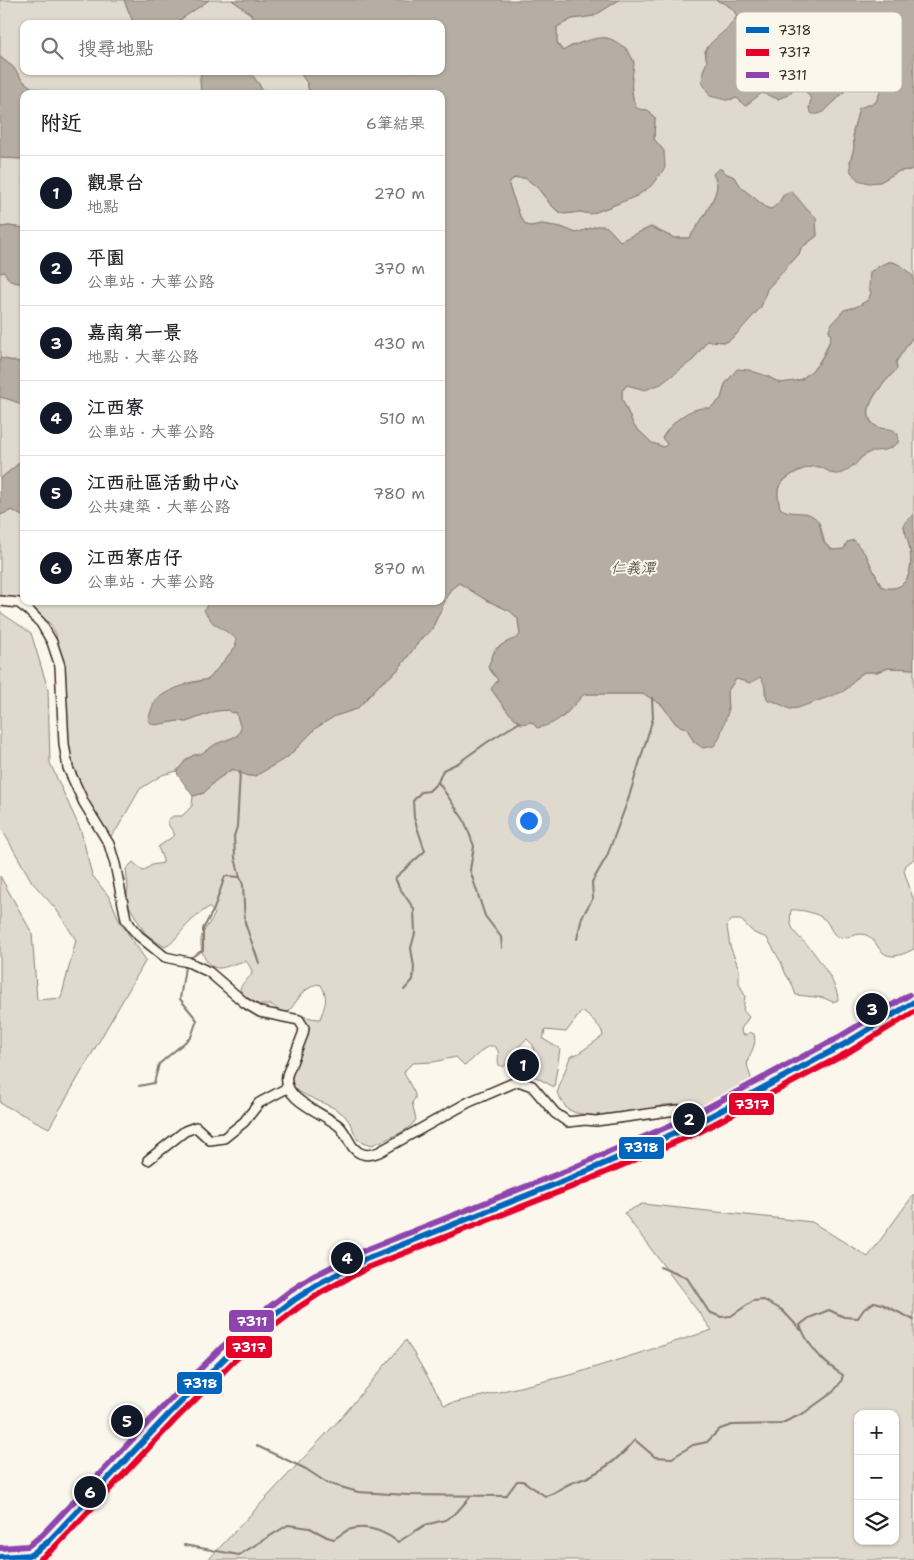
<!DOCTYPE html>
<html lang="zh-TW">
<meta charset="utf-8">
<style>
body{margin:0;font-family:"Shantell Sans","LXGW WenKai TC",sans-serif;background:#f2f2f2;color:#202124}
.controls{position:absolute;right:15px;bottom:15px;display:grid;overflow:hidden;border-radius:10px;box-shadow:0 1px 4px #0004}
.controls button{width:45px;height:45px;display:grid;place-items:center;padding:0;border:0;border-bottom:1px solid #e0e0e0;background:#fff;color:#202124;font:25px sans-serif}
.you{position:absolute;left:528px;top:820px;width:18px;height:18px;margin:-12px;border:4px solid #fff;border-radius:50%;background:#1a73e8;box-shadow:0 0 0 8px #1a73e833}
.badge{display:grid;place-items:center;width:32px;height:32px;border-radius:50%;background:#111827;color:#fff;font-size:16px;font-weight:700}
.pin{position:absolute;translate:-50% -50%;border:2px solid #fff;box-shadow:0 1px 5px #0006}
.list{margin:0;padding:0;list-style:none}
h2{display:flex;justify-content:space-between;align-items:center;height:65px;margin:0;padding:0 20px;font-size:21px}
h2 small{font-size:16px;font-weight:400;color:#757577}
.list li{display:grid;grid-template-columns:32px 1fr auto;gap:15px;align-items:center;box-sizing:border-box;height:75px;padding:0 20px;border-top:1px solid #e0e0e0}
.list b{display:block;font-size:19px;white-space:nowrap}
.list p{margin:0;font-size:16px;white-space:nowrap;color:#757577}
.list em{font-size:16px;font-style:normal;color:#757577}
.icon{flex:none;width:28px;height:28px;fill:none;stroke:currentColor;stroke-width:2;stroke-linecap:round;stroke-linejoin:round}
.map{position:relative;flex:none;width:914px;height:1560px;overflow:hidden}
.search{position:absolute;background:#fff;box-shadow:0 1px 4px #0004;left:20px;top:20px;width:425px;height:55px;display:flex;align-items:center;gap:12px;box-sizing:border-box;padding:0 18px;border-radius:10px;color:#757577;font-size:19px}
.panel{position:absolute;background:#fff;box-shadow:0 1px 4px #0004;left:20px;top:90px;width:425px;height:515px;border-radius:10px}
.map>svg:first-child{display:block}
.green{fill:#dfd9ce;stroke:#8d8276;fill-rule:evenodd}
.water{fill:#b6aea2;stroke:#85796d}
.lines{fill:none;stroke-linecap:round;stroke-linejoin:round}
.stream{stroke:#85796d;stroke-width:2}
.minor-casing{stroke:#3b2a1e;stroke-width:12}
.major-casing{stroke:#3b2a1e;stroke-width:15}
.minor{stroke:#fbf7ec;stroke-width:9}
.major{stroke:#fbf7ec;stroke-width:11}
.bus-1-casing{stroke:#fbf7ec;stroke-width:10}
.bus-2-casing{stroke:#fbf7ec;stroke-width:10}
.bus-3-casing{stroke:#fbf7ec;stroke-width:10}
.bus-1{stroke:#0065bd;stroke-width:6}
.bus-2{stroke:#e4002b;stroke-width:6}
.bus-3{stroke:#8e44ad;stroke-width:6}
.labels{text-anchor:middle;stroke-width:4;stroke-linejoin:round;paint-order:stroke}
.water-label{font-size:15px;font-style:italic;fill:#605246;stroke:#fbf7ec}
.key{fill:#fbf7ec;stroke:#c1baae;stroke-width:1}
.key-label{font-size:14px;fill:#3b2a1e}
.line-badge{stroke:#fbf7ec;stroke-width:2}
.badge-label{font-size:14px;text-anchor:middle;font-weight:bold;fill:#fff}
</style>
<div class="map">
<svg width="914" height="1560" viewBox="0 0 914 1560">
<rect width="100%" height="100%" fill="#fbf7ec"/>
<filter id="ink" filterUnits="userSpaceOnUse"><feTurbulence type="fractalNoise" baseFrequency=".02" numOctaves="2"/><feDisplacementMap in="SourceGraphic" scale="10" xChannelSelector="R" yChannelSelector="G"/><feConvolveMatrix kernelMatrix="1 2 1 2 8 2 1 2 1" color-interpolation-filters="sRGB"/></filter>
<g filter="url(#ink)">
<!-- green -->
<path class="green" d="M0,0h124l10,24h-110v47h178l-2,7 1,16 -150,-1 -20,-6 -8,-6 -10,-14 -13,-10z
M209,0h23l20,15 -1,9h-77z
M619,0h97c9,4 16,6 21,16l-5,9 -24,22 -3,4 2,11 -4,9 23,29 37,-7 25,2 7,-8c9,1 11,4 16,12l-2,10 9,5c7,-3 27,-20 28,-27 2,-10 -1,-14 4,-23 5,-9 16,-15 24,-21l5,2 -9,14c12,21 16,19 6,43l-17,7 -6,22 1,17 -4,14 30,20 19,-11 11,-1 4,-2v110c-5,-6 -16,-17 -25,-16 -6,1 -14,7 -19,10l1,21 -3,7 -12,7 -12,3 -15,20 2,7c-8,22 -22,48 -50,46 -4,-1 -10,-5 -14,-7l-42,8 -4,15 -57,48 -12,-4 -18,-17 -12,-27v-8l5,-6 18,4 48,-29 14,-19 20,1 34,-35 6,-18 32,-35 2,-6 16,-12 -2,-19 -9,-7 -11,-15h-12l-5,10 -7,4 -4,-1 -24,-19 -9,-12 -7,-3 -6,-5 -8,5c2,4 4,7 4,11 0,13 -20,42 -28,53h-15l-23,-11 -31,14 -13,-14 -10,-1 -21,7 -15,-6 -19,-3 -11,2 -5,-1 -6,-9 -11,-30 1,-5c24,-15 33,24 51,32 6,2 12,-1 19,-1 3,0 8,2 11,1 5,0 44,-16 47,-19 10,-11 18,-29 26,-43l-10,-12 1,-21 -17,-9 -4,-4 -3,-22 3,-21 -8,-14 -19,-10 -10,1 -26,7 -8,5 -6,-8v-16l15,-8 22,-3z
M249,71h50l8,12 2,8 -3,3h-42l-5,-10z
M0,158l24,1v69l-15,-2 -9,1z
M4,272l17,12 3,-1v80l-24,-5v-85z
M914,335v180c-4,3 -10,6 -10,11 0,3 2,8 3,11 5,17 7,40 -7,49 -6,3 -14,3 -19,0l-15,-31 -22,-6 -11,1 -8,-6 -5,-20 -12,-10 -24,-2 -4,-4c-1,-6 -4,-14 -1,-20 4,-11 28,-24 41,-21 4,1 10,5 14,7l21,-9 7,-8 11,-7 15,-1 4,-19c-4,-1 -11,-1 -15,-3 -23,-15 8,-45 20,-58l-1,-7z
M0,397c8,2 18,4 24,11v51l-24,20z
M12,510l12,7v83l-5,-2 -19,-1v-82z
M459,583l27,17 24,11 8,8 2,16 -2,3 -11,4 -12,7 -7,18 10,13 -7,9 16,22 25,11 31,-5 21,-23h60l18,11 14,19 11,5 7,13 34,-30 -1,-20 9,-13 24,-2 5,6v11l7,6 18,9 58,-21 10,-12 7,-4h12l11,-4 26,1v190l-8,6 -2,6 10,30v48c-40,21 -31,-12 -52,-15 -7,0 -16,5 -23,3 -8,-2 -9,-14 -15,-18 -7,-6 -24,-10 -33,-9 -1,5 -1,14 2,19 3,7 13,14 18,20 9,12 27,36 27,51l-5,2 -9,-4 -28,-3 -5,-13 -5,-7 -5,-13 -14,-24 -13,-5 -13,-13h-9l-4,3 -1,4 3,19 9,23v14l6,13 -2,14 6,7 -8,12 1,5 4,1 4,-3 4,2c3,11 -3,17 -6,26 -3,8 5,16 3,24 -2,4 -6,5 -9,7 -15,6 -28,15 -42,24l-11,-8 -10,-3 -15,1 -39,10 -25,2 -24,-4 -9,-4 -10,-16 13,-36 9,-4 24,-17c-1,-11 -13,-18 -21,-25l-16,21 -21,-2 -2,9 17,10 -6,38 -22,-12c0,-6 3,-25 1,-30 -2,-2 -4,-4 -6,-6 -14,10 -10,19 -24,28l-4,-2c-2,-5 1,-12 -2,-16 -9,-12 -24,14 -33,16l-8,-8 -23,5 -20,1 -7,6 -2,4 11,21v5l-3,3 4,18c-9,13 -30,19 -44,25l-14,-5c-4,-8 -7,-17 -13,-24 -14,-14 -48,-19 -56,-34l18,-51 -10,-16c8,1 14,4 23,4 5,-14 9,-21 1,-34l-5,-1 -13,8 -16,22h-4l-11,-9h-16l-10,-3 -6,-13c5,-14 20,-10 6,-28 -9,1 -20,7 -27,7 -14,1 -21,-22 -17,-33 3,-7 9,-14 13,-21l-6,-7c-11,7 -21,16 -29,26 -6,7 -6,9 -15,14l-8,-5 -12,-9 -16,-27 -3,-6 2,-13 -2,-18 7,-7 10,9 9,-6 11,-2v-3l-5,-13 17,-12 -7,-11v-4l5,-4h9l10,-10 1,-10 11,-3 11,-12 18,-12 14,7h8l34,-20 27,-28 19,-12 22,-7 22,-24 18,-14 24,-32 10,-8 19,-41z
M27,601h183l-3,3 29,35v7l-27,33 -22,4 -33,42 24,-4 8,1 30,-11 13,-1 3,3 4,-1 5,17 -4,7 -21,8 -15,10 -7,1 -7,4 -10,12 -15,4 -22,14 -23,40 -6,7 -5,-1c-14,-26 -30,-51 -37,-80l-13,-121 -5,-9z
M0,612l31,21 17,56 2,74 31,68 11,44 18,23 10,24 26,38 -97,168 -49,-25v-227l32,57 5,67 24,-2 15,-58 -20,-31 -24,-27 -28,-49 -4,-4z
M914,1194v366h-706l133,-142 65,-78 38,65 130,-31 138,-44 -88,-117 18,-9 170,18 56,35zM858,1414h37v127h-37z"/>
<!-- water -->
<path class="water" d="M124,0h85l-35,24h-40z
M232,0h387l-25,16 -22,3 -15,8v16l6,8c9,-6 33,-15 44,-13 10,2 23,13 26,22 2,6 -1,14 -1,19 -1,9 0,24 6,30l10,1 7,8 -1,21 10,12 1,17 -14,18 -14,10 -46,18 -11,-2 -16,2 -5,-2 -8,-7 -13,-17 -13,-10h-11l-4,3 -1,5 11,30 6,9 5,1 11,-2 19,3 15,6 21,-7h7l3,1 13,14 31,-14 23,11h15c8,-11 28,-39 28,-53 0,-4 -2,-7 -4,-11l5,-5h3l6,5 7,3 9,12 24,19 4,1c10,-6 9,-12 19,-18 10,7 14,18 26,26l1,19 -16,12 -2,6 -32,35 -6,18 -25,28 -9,7 -20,-1 -14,19 -32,24 -16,6 -18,-5 -5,6v8l12,27 18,17 12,4 3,-3 -5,-6c10,-16 27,-32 48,-30l11,-9 4,-15 12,-15 12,1 18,6 13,7 21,-3 17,-15 8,-14 5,-14 -2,-7 3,-7 12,-13 12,-3 12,-7 3,-7 -2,-5 1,-16c5,-3 13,-9 19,-10 9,-1 20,10 25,16v57l-18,27 1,7c-12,12 -44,44 -20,58 6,3 14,0 19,5 3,3 3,6 2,11 -3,1 -6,5 -10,6 -9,3 -16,0 -25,7 -8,6 -14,16 -25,18 -6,1 -12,-5 -18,-7 -12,-3 -39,10 -42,22 -1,6 1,14 2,19 10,8 24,1 34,9 8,5 6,17 10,25 2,3 6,6 9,8l11,-1 3,-7 7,-2 12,15 15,31c5,3 13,3 19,0 14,-9 12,-32 7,-49 -1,-3 -3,-8 -3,-11 0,-5 6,-8 10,-11v154l-26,-1 -11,4h-12l-7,4 -10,12 -6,4 -44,16 -8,1 -17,-8h-5c-4,-9 -1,-16 -8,-24l-10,6 -14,-4 -9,13 1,20 -9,27 -5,7 -11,2 -9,-6 -7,-13 -11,-5 -14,-19 -18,-11h-60c-15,16 -24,30 -47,34l-5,-6 -11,2 -14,-13 -16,-22 7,-9 -10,-13c5,-13 7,-20 21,-26 4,-2 7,-2 11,-6l-2,-16 -8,-8 -24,-11 -27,-17 -9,7 -19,41 -10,8 -24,32 -18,14 -22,24 -22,7 -19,12 -27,28 -30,18c-9,5 -18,-1 -27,-5l-17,12 -11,12 -11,3 -15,-21 -1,-4 10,-12 7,-4 7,-1 15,-10 21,-8 4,-7 -5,-17 -4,1 -3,-3 -13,1 -30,11 -8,-1 -24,4 -6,-4c2,-6 3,-13 7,-19 9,-13 39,-20 54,-23l27,-33v-7l-3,-3 -20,-13 -9,-12 3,-7 3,-3h231v-507h-135l3,-3 -2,-8 -8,-12h142v-47h-190l1,-9z
M716,0h198v168l-4,2 -11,1 -19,11 -11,1 -11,-3 -7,-8 -1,-10 4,-14 -1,-17 6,-23 17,-6c4,-9 9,-17 4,-26h-5l-9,-7 4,-10 9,-13 -5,-3 -22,18 -6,10v16l-2,5 -20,20 -6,2h-6l-3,-5 2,-10c-4,-8 -7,-12 -16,-12l-7,8 -10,4 -16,-6 -17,13 -8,-8 -11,2 -16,-4 -8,-14 1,-11 4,-9 -2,-11c8,-14 24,-20 32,-35 -4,-10 -12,-12 -21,-16z
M0,57l13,10 10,14 8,6 26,7h-33v65l-24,-1z
M202,71h47l10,13 5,10h-63l-1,-16z
M9,226l15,2v55l-2,1 -12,-3 -6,-9 -4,1v-46z
M0,358l24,5v45c-6,-7 -16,-9 -24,-11z
M24,459v58l-12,-7 -12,5v-36z"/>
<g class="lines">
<!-- stream -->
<path class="stream" d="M240,877l3,8 2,38 14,40
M577,939l5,-22 11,-19 -1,-16 15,-26 21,-56 25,-82 -1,-20
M502,948l-1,-11 -16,-21 -15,-46 4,-24 -10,-26 -26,-38 5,-12 15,-7 31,-22 31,-19
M190,958l13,-8v-21l11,-20 11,-33 15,1 -5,-19 -1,-22 3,-9 3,-55
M404,990l9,-10 1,-13 -3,-19 4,-15 -1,-24 -15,-22 -4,-9 30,-27 -11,-33 -1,-17 8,-9 8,-1 9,-9
M139,1086l15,-3 5,-19 32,-27 6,-17 -17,-21 5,-32
M660,1267l27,11 22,34 12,5 10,-1 22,-15 11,-1 18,10 19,20
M257,1446l49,23 21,14 31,9 50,3 98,1 11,-15h6l22,15c10,-2 15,-8 24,-12 6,-3 13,-4 19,-7 19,-9 34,-21 47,-37l20,17 17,1 21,-13 14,-3 13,-13 12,-4 48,-1 24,-11 29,-21 8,-10 2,-7c-19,-11 -35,-29 -43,-50l9,-7 20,-8 15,7 14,1 6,-9 11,-7 7,2 32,16
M184,1545l55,10 49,-30 22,3 17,9 7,2c5,-3 10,-7 14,-9 18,-6 36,1 50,12l27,-17 20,-5 12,-8 14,-16"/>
<!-- minor casing -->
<g class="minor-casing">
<path id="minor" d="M0,601l19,2 9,7 13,13 11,19 8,24 4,78 4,24 16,35 25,41 6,20 11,55 6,9 7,8 26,21 23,5 21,10 36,31 15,9 39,8 5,8 -1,6 -16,41c-5,25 35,37 52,51 9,8 11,25 24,28 5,2 11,0 16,-2l90,-50 49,-21 14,5 23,27 13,9 17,-2 11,1 81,-11 11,3 8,11
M148,1160l37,-29 11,-4 14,13 14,-2 20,-16 15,-19 28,-15"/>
</g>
<!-- major casing -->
<g class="major-casing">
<path id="major" d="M0,1557l31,-2 17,-13c47,-48 91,-98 138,-146 27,-27 55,-57 86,-80 29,-23 60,-42 94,-57l205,-81 125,-54 147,-79 71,-43"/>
</g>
<!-- minor -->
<use href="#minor" class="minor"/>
<!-- major -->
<use href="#major" class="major"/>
<!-- bus-1 casing -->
<g class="bus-1-casing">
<path id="bus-1" d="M0,1557l31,-2 17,-13 121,-128 59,-59 33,-30 33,-25 23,-15 49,-26 205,-81 125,-54 147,-79 71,-43"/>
</g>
<!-- bus-2 casing -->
<g class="bus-2-casing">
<path id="bus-2" d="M39,1560l15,-12 121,-128 59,-59 32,-29 33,-25 23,-15 47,-25 205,-81 125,-54 148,-79 67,-41"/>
</g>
<!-- bus-3 casing -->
<g class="bus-3-casing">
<path id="bus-3" d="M0,1548l28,-2 14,-11 120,-127 59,-60 34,-30 34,-26 23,-15 51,-26 205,-81 124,-54 147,-79 70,-42"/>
</g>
<!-- bus-1 -->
<use href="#bus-1" class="bus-1"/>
<!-- bus-2 -->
<use href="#bus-2" class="bus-2"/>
<!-- bus-3 -->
<use href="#bus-3" class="bus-3"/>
</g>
</g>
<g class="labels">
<!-- water labels -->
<g class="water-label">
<text x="633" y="573">仁義潭</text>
</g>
</g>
<!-- legend -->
<rect x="736" y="12" width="166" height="80" rx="8" class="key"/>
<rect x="746" y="27" width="23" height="6" fill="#0065bd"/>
<rect x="746" y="49" width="23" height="7" fill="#e4002b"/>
<rect x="746" y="72" width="23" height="6" fill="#8e44ad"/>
<g class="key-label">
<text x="778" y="35">7318</text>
<text x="778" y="57">7317</text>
<text x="778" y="80">7311</text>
</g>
<g class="line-badge">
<rect x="728" y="1092" width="47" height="24" rx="5" fill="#e4002b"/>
<rect x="618" y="1136" width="47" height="24" rx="5" fill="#0065bd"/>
<rect x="228" y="1309" width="47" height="24" rx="5" fill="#8e44ad"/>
<rect x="225" y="1335" width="48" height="24" rx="5" fill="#e4002b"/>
<rect x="176" y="1371" width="47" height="24" rx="5" fill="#0065bd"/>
</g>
<g class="badge-label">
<text x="752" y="1109">7317</text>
<text x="641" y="1152">7318</text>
<text x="252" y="1326">7311</text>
<text x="249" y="1352">7317</text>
<text x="200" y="1388">7318</text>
</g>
</svg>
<div class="controls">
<button>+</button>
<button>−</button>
<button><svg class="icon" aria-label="layers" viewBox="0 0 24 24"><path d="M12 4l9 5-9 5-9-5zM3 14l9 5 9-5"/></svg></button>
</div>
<div class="you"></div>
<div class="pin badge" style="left:523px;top:1065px">1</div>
<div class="pin badge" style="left:689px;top:1119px">2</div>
<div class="pin badge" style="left:872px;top:1009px">3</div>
<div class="pin badge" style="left:347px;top:1258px">4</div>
<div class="pin badge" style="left:127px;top:1421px">5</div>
<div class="pin badge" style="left:90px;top:1492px">6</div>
<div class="search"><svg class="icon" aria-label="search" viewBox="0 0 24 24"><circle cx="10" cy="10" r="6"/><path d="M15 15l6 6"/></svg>搜尋地點</div>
<section class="panel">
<h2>附近<small>6筆結果</small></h2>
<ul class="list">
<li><span class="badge">1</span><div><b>觀景台</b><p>地點</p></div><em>270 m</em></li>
<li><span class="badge">2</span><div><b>平園</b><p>公車站 · 大華公路</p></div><em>370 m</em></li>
<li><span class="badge">3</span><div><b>嘉南第一景</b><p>地點 · 大華公路</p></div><em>430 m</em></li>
<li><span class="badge">4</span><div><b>江西寮</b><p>公車站 · 大華公路</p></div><em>510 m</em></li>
<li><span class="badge">5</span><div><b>江西社區活動中心</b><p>公共建築 · 大華公路</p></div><em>780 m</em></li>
<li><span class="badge">6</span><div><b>江西寮店仔</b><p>公車站 · 大華公路</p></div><em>870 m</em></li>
</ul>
</section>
</div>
